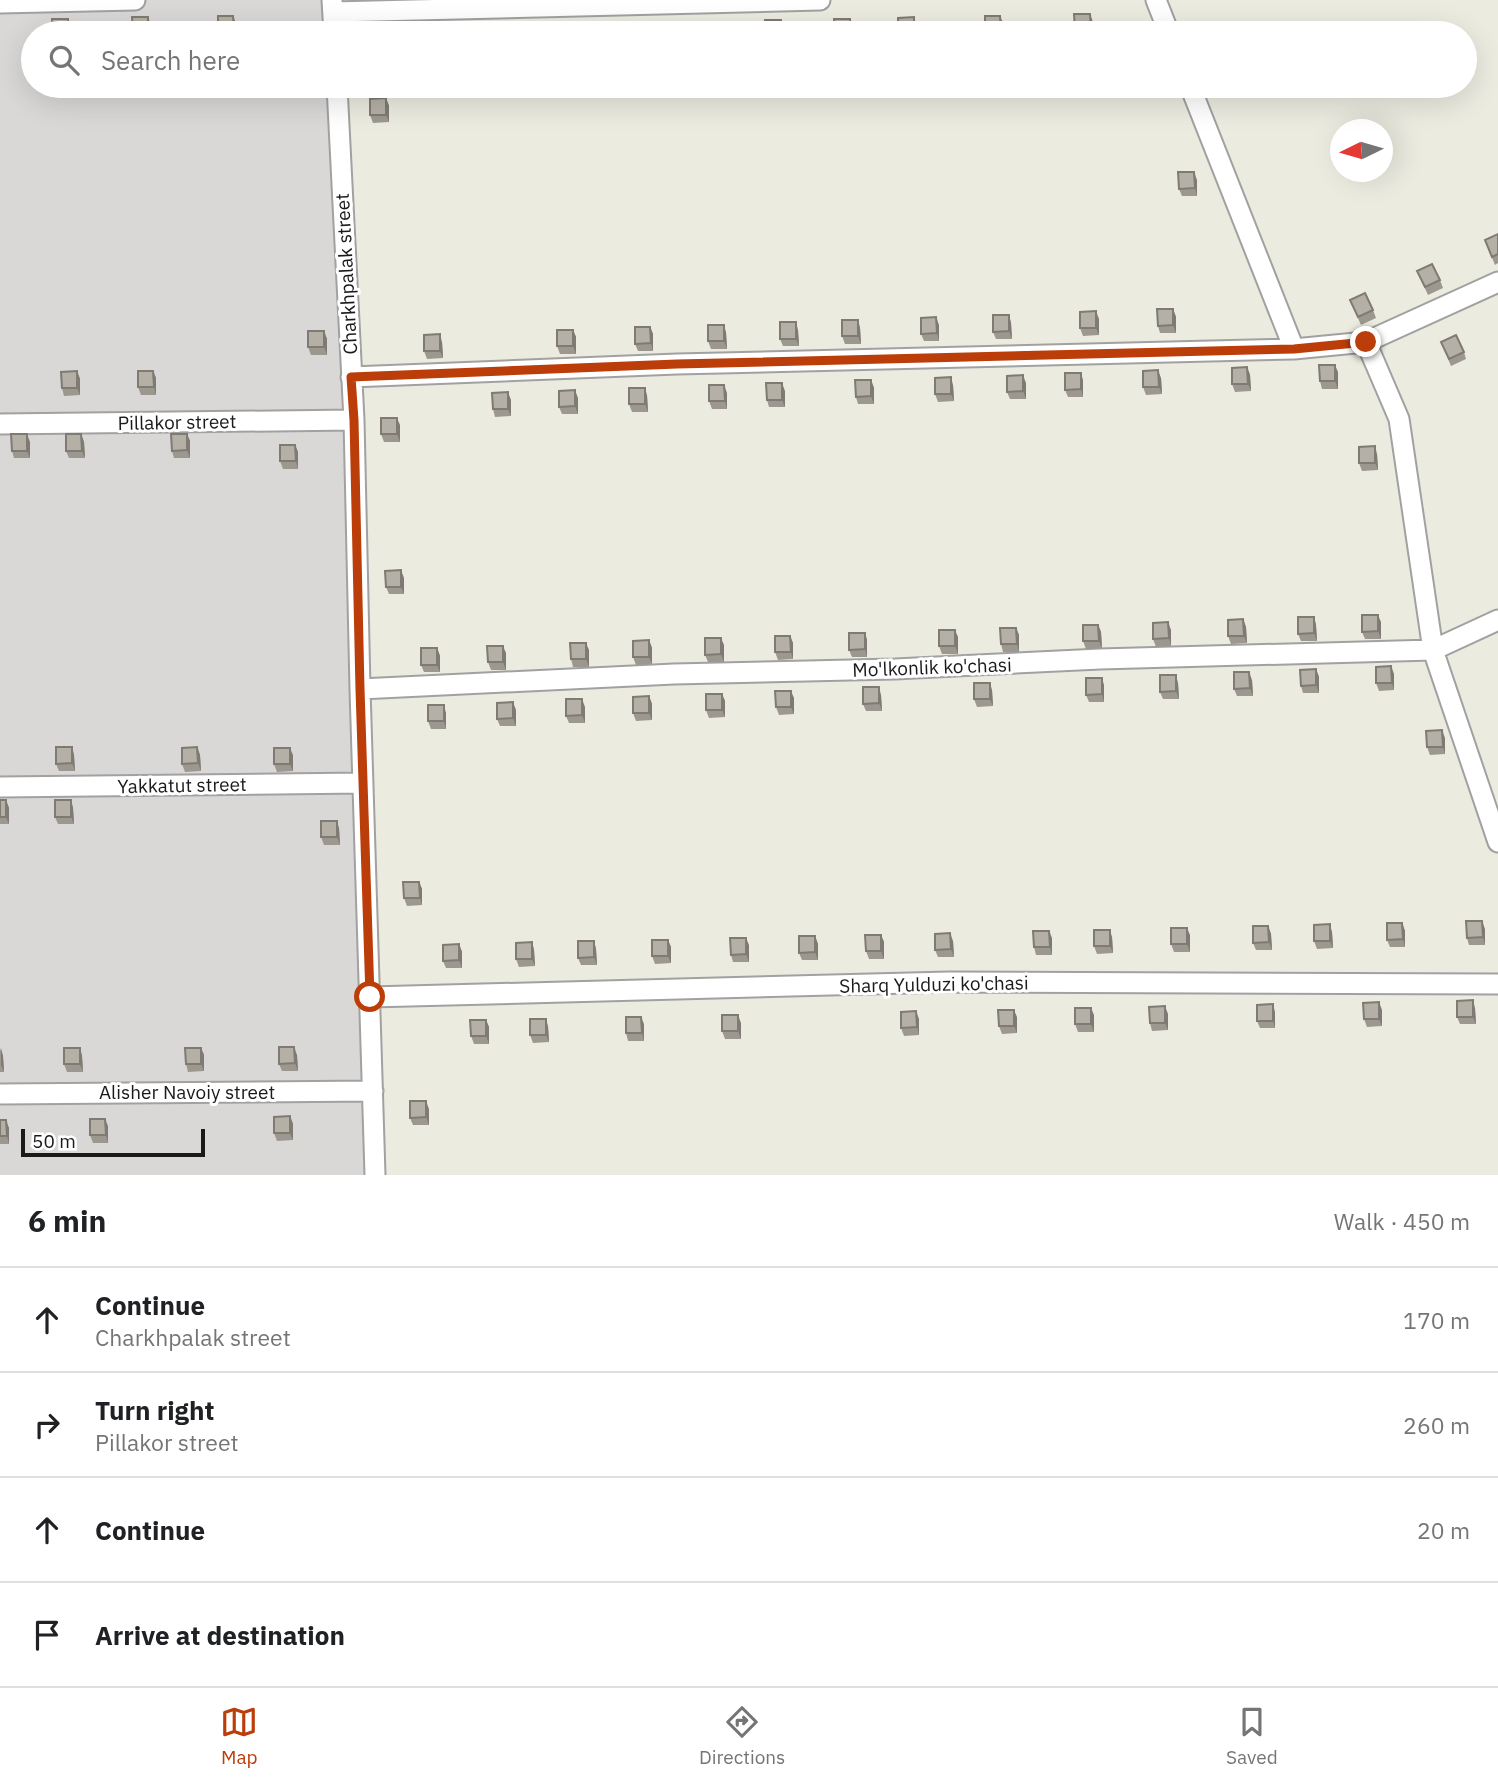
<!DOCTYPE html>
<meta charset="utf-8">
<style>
body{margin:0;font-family:"IBM Plex Sans",sans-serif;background:#f6f6f6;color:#202124}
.compass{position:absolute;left:1330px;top:119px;width:63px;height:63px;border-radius:50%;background:#fff;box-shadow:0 7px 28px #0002;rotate:265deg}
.scale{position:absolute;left:21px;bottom:18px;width:184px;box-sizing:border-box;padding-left:7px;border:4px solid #1a1a1a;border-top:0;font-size:19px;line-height:24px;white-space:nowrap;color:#1a1a1a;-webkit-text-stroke:5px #fff;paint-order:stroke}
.stop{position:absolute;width:21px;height:21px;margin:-16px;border:5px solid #bb3d0a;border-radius:50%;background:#fff}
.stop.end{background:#bb3d0a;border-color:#fff;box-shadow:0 2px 7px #0008}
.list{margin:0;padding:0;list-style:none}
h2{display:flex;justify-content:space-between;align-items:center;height:91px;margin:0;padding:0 28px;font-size:30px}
h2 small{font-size:23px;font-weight:400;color:#757577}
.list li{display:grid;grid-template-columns:46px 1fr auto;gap:21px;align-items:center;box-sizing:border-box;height:105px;padding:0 28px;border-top:2px solid #e0e0e0}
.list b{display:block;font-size:26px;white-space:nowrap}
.list p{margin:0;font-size:23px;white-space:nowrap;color:#757577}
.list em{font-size:23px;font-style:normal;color:#757577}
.icon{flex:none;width:38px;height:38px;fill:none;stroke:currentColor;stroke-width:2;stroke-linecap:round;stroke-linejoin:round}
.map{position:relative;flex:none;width:1498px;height:1175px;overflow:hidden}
.search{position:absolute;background:#fff;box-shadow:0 7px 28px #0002;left:21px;right:21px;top:21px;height:77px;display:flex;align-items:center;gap:18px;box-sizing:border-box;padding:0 24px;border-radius:38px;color:#757577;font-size:26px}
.sheet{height:511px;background:#fff}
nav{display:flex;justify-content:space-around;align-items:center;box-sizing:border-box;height:98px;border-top:2px solid #e0e0e0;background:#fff;font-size:19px;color:#757577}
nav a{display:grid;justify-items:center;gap:4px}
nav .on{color:#bb3d0a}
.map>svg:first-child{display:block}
.residential{fill:#d9d8d7}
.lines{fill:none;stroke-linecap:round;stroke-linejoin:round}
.street-casing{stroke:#a1a1a1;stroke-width:23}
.street{stroke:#fff;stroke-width:19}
.wall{fill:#9c978f}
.shaded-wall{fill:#7f7b74}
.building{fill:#b5b0a6;stroke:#7f7b74;stroke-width:2}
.route{stroke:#bb3d0a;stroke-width:9}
.labels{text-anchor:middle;stroke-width:6;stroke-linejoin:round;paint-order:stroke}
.street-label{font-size:19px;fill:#1a1a1a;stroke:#fff}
</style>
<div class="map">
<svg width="1498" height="1175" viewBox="0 0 1498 1175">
<rect width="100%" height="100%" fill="#ecebe0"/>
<!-- residential -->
<path class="residential" d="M0,0h332l2,33h-301v53h304l37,1089h-374z"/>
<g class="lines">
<!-- street casing -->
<g class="street-casing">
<path id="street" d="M332,0l2,33
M1156,0l13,33
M0,3l135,-3
M333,12l487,-12
M337,86l17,334 6,269 15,486
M1190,86l104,263 72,-7 33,77 34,231 65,192
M1366,342l132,-60
M351,377l326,-13 617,-15
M0,424l354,-4
M360,689l314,-15 221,-5 205,-10 333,-9 65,-30
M0,787l363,-4
M370,997l579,-15 549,2
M0,1094l373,-3"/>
</g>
<!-- street -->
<use href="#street" class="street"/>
</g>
<!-- wall -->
<path class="wall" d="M1093,22v11h-17l-1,-2z
M386,98l3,8v16l-16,1 -3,-8z
M1197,180v16h-15l-3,-7z
M1498,234v29l-3,2 -10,-25z
M1417,271l23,9 3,8 -15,7z
M1350,300l23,10 3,8 -15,7z
M1173,309l3,8v16h-16l-2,-7z
M1009,315l2,8 1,16h-16l-3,-7z
M1099,319v16l-16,1 -3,-8z
M858,320l2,8 1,16h-16l-3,-8z
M939,325v16h-15l-3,-7z
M650,327l3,7v17h-15l-3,-7z
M573,330l3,7v17h-16l-3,-8z
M798,330l1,16h-16l-3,-7z
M324,331l3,8v16h-16l-3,-8z
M726,332l1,17h-16l-3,-8z
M442,342l1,16 -16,1 -3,-8z
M1441,342l23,10 2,7 -15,7z
M1247,367l3,8 1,16 -16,1 -3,-8z
M77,371l3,8v16l-16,1 -2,-8z
M153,371l3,7v17h-15l-3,-8z
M1338,372v17h-16l-2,-8z
M1161,378l1,16 -16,1 -3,-8z
M871,380l3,8v16h-16l-2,-7z
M1083,380v17h-15l-3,-7z
M1026,383v16h-16l-3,-7z
M953,385l1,16 -16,1 -3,-8z
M785,391v16h-16l-2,-7z
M727,393v16h-15l-3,-8z
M647,395l1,17h-16l-3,-8z
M578,398v16h-16l-3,-7z
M511,400v16l-16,1 -2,-8z
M400,425v17h-16l-3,-8z
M81,434l3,8 1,16h-16l-3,-7z
M187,434l3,7v17h-16l-2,-7z
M30,442v16h-16l-2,-7z
M295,445l3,7v17h-15l-3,-8z
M1377,454l1,16 -16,1 -3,-8z
M404,578v16h-15l-3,-7z
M1314,617l2,8 1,16h-16l-3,-7z
M1243,619l3,8 1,16 -16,1 -3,-8z
M1381,622v17h-16l-3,-7z
M1098,625l3,7 1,16 -16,1 -3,-8z
M1016,628l3,7v17h-16l-2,-8z
M1171,630v16l-15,1 -3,-8z
M865,633l2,7v17h-15l-3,-7z
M790,636l3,7v16l-15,1 -3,-8z
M958,637v17h-16l-3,-8z
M649,640l3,8v16l-16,1 -3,-8z
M724,645v17h-16l-3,-7z
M437,648l3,8v16h-16l-3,-7z
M589,650v17h-16l-2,-8z
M506,653v17h-15l-3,-8z
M1316,669l3,8v16h-16l-2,-7z
M1394,674v16l-15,1 -3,-8z
M1252,680l1,16h-16l-3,-7z
M1178,683l1,16h-16l-3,-7z
M1104,685v17h-15l-3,-7z
M992,690l1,16 -16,1 -3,-8z
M722,694l3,7v16l-16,1 -3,-8z
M881,695l1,16h-16l-3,-7z
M649,696l3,8v16l-16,1 -3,-8z
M794,698v16l-15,1 -3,-8z
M585,707v16h-16l-3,-7z
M516,710v16h-16l-3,-7z
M446,713v16h-15l-3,-8z
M1445,738v16l-15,1 -3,-8z
M72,747l2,8 1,16h-16l-3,-7z
M197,747l3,8 1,16 -16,1 -3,-8z
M293,755v16l-16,1 -3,-8z
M0,800h6l3,8v16h-9z
M71,800l2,8 1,16h-16l-3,-7z
M339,828l1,17h-16l-3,-8z
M419,882l3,7v16l-15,1 -3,-8z
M1402,923l3,8v16h-15l-3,-7z
M1268,926l3,8 1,16h-16l-3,-7z
M1485,929v16h-16l-2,-7z
M1332,932l1,16 -16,1 -3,-8z
M881,935l3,7v17h-15l-3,-8z
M1190,935v17h-16l-3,-8z
M815,936l3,8v16h-16l-3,-7z
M1112,937l1,16 -16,1 -3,-8z
M1052,938v17h-16l-2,-8z
M668,940l3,7v16l-16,1 -3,-8z
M594,941l2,8 1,16h-16l-3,-7z
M953,941l1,16h-16l-3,-7z
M532,942l2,8 1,16 -16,1 -3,-8z
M459,944l3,8v16h-16l-3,-7z
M749,945v17h-16l-2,-7z
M1475,1008l1,16h-16l-3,-7z
M1382,1010v16l-15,1 -3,-8z
M1275,1012v16h-15l-3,-7z
M1168,1014v16l-16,1 -2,-8z
M1094,1015v17h-16l-3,-8z
M1017,1017v16l-15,1 -3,-8z
M919,1019v16l-15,1 -3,-8z
M486,1020l3,7v17h-15l-3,-8z
M741,1023v16h-16l-3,-8z
M644,1024v17h-16l-2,-8z
M548,1026l1,16 -16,1 -3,-8z
M0,1048l3,8 1,16h-4z
M80,1048l2,8 1,16h-16l-3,-8z
M201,1048l3,7v16l-16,1 -2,-8z
M297,1055l1,16h-16l-3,-7z
M429,1109v16h-16l-3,-7z
M290,1116l3,8v16l-16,1 -3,-8z
M0,1120l9,8v16h-9z
M108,1126v17h-15l-3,-8z"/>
<!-- shaded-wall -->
<path class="shaded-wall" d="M1090,14l3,8v11h-1l-1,-3z
M233,16l3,7v10h-2v-1z
M1000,16l3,7v10h-2v-1z
M148,17l3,8v8h-3z
M914,17l2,8v8h-2z
M68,19l3,7v7h-3z
M850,19l3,7v7h-2z
M781,20l2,8 1,5h-3z
M386,98l3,8v16l-3,-7z
M1194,172l3,8v16l-2,-8z
M1173,309l3,8v16l-3,-8z
M1096,311l3,8v16l-3,-7z
M1009,315l2,8 1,16 -3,-8z
M936,317l3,8v16l-2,-8z
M858,320l2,8 1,16 -3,-8z
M796,322l2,8 1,16 -3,-7z
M724,325l2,7 1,17 -3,-8z
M650,327l3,7v17l-2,-8z
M573,330l3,7v17l-3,-8z
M324,331l3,8v16l-3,-8z
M440,334l2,8 1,16 -3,-7z
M1335,365l3,7v17l-3,-8z
M1247,367l3,8 1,16 -3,-7z
M1158,370l3,8 1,16 -3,-7z
M77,371l3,8v16l-3,-7z
M153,371l3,7v17l-2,-8z
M1081,373l2,7v17l-2,-8z
M1023,375l3,8v16l-3,-8z
M951,377l2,8 1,16 -3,-7z
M871,380l3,8v16l-3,-8z
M782,383l3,8v16l-3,-7z
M724,385l3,8v16l-2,-8z
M645,388l2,7 1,17 -3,-8z
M575,390l3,8v16l-3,-8z
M508,392l3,8v16l-3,-7z
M397,418l3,7v17l-3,-8z
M27,434l3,8v16l-3,-7z
M81,434l3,8 1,16 -3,-7z
M187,434l3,7v17l-3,-8z
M295,445l3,7v17l-2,-8z
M1375,446l2,8 1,16 -3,-7z
M401,570l3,8v16l-3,-7z
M1378,615l3,7v17l-3,-8z
M1314,617l2,8 1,16 -3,-8z
M1243,619l3,8 1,16 -3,-7z
M1168,622l3,8v16l-2,-8z
M1098,625l3,7 1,16 -3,-7z
M1016,628l3,7v17l-2,-8z
M955,630l3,7v17l-3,-8z
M865,633l2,7v17l-2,-8z
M790,636l3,7v16l-2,-7z
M721,638l3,7v17l-3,-8z
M649,640l3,8v16l-3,-7z
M586,643l3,7v17l-3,-8z
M503,646l3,7v17l-3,-8z
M437,648l3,8v16l-3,-7z
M1391,666l3,8v16l-2,-7z
M1316,669l3,8v16l-3,-8z
M1249,672l3,8 1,16 -3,-8z
M1176,675l2,8 1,16 -3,-8z
M1102,678l2,7v17l-2,-8z
M990,683l2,7 1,16 -3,-7z
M879,687l2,8 1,16 -3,-8z
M791,691l3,7v16l-3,-7z
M722,694l3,7v16l-3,-7z
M649,696l3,8v16l-3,-7z
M582,699l3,8v16l-3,-8z
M513,702l3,8v16l-3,-8z
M444,705l2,8v16l-2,-8z
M1442,730l3,8v16l-2,-7z
M72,747l2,8 1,16 -3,-8z
M197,747l3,8 1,16 -3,-8z
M290,748l3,7v16l-3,-7z
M6,800l3,8v16l-3,-7z
M71,800l2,8 1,16 -3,-7z
M337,821l2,7 1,17 -3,-8z
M419,882l3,7v16l-2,-7z
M1482,921l3,8v16l-2,-8z
M1402,923l3,8v16l-2,-8z
M1330,924l2,8 1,16 -3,-7z
M1268,926l3,8 1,16 -3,-8z
M1187,928l3,7v17l-3,-8z
M1110,930l2,7 1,16 -3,-7z
M1049,931l3,7v17l-2,-8z
M950,933l3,8 1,16 -3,-8z
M881,935l3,7v17l-3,-8z
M815,936l3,8v16l-3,-8z
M746,938l3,7v17l-3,-8z
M668,940l3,7v16l-3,-7z
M594,941l2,8 1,16 -3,-8z
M532,942l2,8 1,16 -3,-7z
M459,944l3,8v16l-3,-8z
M1473,1000l2,8 1,16 -3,-7z
M1379,1002l3,8v16l-3,-7z
M1273,1004l2,8v16l-2,-7z
M1165,1006l3,8v16l-3,-7z
M1091,1008l3,7v17l-3,-8z
M1014,1010l3,7v16l-3,-7z
M916,1011l3,8v16l-2,-8z
M738,1015l3,8v16l-3,-8z
M641,1017l3,7v17l-2,-8z
M546,1019l2,7 1,16 -3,-7z
M486,1020l3,7v17l-3,-8z
M294,1047l3,8 1,16 -3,-8z
M1,1048l2,8 1,16 -3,-7z
M80,1048l2,8 1,16 -3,-8z
M201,1048l3,7v16l-3,-7z
M426,1101l3,8v16l-3,-8z
M290,1116l3,8v16l-3,-7z
M105,1119l3,7v17l-2,-8z
M6,1120l3,8v16l-2,-8z"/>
<!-- building -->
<path class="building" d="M1074,14h16l1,16 -16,1z
M218,16h15l1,16h-16z
M985,16h15l1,16h-16z
M132,17h16v16h-15z
M914,17v16h-16v-15z
M52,19h16v14h-16z
M834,19h16l1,14h-16z
M765,20h16v13h-16z
M696,22h15l1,11h-16z
M621,23h16v10h-16z
M486,26h16v7h-16z
M415,27v6h-15l-1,-5z
M386,98v17h-16v-16z
M1178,172h16l1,16 -16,1z
M1498,234v20l-6,3 -7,-17z
M1432,264l8,16 -15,7 -8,-16z
M1365,293l8,17 -15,7 -8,-17z
M1157,309h16v16l-15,1z
M1096,311v17h-16v-16z
M993,315h16v16l-16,1z
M936,317l1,16 -16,1v-16z
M842,320h16v16h-16z
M780,322h16v17h-16z
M708,325h16v16h-16z
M635,327h15l1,16 -16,1z
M557,330h16v16h-16z
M308,331h16v16h-16z
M440,334v17h-16v-16z
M1456,335l8,17 -15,7 -8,-17z
M1319,365h16v16h-15z
M1247,367l1,17h-16v-16z
M1158,370l1,17h-16v-16z
M77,371v17h-15l-1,-16z
M138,371h15l1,16h-16z
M1065,373h16v16l-16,1z
M1023,375v16l-16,1v-16z
M951,377v17h-16v-16z
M855,380h16v16l-15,1z
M766,383h16v17h-15z
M709,385h15l1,16h-16z
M629,388h16v16h-16z
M575,390v16l-16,1v-16z
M508,392v17h-15l-1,-16z
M381,418h16v16h-16z
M11,434h16v17h-15z
M66,434h15l1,17h-16z
M171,434h16v16l-15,1z
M280,445h15l1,16h-16z
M1375,446v17h-16v-16z
M401,570v17h-15l-1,-16z
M1362,615h16v16l-16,1z
M1298,617h16v16l-16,1z
M1243,619l1,17h-16v-16z
M1168,622l1,16 -16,1v-16z
M1083,625h15l1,16h-16z
M1000,628h16l1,16h-16z
M939,630h16v16h-16z
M849,633h16v16l-16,1z
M775,636h15l1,16h-16z
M705,638h16v16l-16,1z
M649,640v17h-16v-16z
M570,643h16v16h-15z
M487,646h16v16h-15z
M421,648h16v17h-16z
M1391,666l1,17h-16v-16z
M1316,669v16l-15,1 -1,-16z
M1234,672h15l1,16 -16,1z
M1160,675h16v16l-16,1z
M1086,678h16v16l-16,1z
M974,683h16v16h-16z
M863,687h16v16l-16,1z
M775,691h16v16h-15z
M706,694h16v16h-16z
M649,696v17h-16v-16z
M566,699h16v16l-16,1z
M513,702v16l-16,1v-16z
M428,705h16v16h-16z
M1442,730l1,17h-16l-1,-16z
M56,747h16v16l-16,1z
M197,747l1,16 -16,1v-16z
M274,748h16v16h-16z
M0,800h6v17h-6z
M55,800h16v17h-16z
M321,821h16v16h-16z
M403,882h16l1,16h-16z
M1466,921h16l1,16 -16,1z
M1387,923h15l1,16 -16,1z
M1330,924v17h-16v-16z
M1253,926h15l1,16 -16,1z
M1171,928h16v16h-16z
M1094,930h16v16h-16z
M1033,931h16l1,16h-16z
M950,933l1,16 -16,1v-16z
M865,935h16v16h-15z
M799,936h16v16l-16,1z
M730,938h16v16l-15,1z
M652,940h16v16h-16z
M578,941h16v16l-16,1z
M532,942v17h-16v-16z
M459,944v16l-16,1v-16z
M1473,1000v17h-16v-16z
M1379,1002v17h-15l-1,-16z
M1273,1004v17h-16v-16z
M1165,1006v17h-15l-1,-16z
M1075,1008h16v16h-16z
M998,1010h16v16h-15z
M916,1011l1,16 -16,1v-16z
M722,1015h16v16h-16z
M626,1017h15l1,16h-16z
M530,1019h16v16h-16z
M470,1020h16v16h-15z
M279,1047h15l1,16 -16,1z
M64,1048h16v16h-16z
M185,1048h16v16h-15z
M410,1101h16v16l-16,1z
M290,1116v17h-16v-16z
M90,1119h15l1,16h-16z
M0,1120h6l1,16h-7z"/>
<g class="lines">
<!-- route -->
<path class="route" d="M370,997l-10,-308 -6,-269 -3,-43 326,-13 617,-15 72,-7"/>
</g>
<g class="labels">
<!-- street labels -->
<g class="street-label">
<text transform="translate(346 274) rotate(-93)" y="7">Charkhpalak street</text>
<text transform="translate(177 422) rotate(-1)" y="7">Pillakor street</text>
<text transform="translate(932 667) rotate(-2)" y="7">Mo'lkonlik ko'chasi</text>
<text transform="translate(182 785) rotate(-1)" y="7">Yakkatut street</text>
<text transform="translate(934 984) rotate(-1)" y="7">Sharq Yulduzi ko'chasi</text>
<text x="187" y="1099">Alisher Navoiy street</text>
</g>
</g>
</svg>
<svg class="compass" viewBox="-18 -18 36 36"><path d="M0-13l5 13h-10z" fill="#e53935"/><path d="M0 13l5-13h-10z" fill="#757577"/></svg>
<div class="scale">50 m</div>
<div class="stop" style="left:370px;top:997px"></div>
<div class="stop end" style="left:1366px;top:342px"></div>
<div class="search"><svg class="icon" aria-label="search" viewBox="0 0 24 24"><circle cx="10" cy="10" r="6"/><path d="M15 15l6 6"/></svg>Search here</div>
</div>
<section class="sheet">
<h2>6 min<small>Walk · 450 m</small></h2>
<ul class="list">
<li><svg class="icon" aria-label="ahead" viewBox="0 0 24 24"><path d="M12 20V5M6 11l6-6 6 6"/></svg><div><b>Continue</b><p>Charkhpalak street</p></div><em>170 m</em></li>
<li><svg class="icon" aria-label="right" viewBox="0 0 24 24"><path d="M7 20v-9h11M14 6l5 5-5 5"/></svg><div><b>Turn right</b><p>Pillakor street</p></div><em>260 m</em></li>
<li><svg class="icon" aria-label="ahead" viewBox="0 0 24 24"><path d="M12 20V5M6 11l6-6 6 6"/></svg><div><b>Continue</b></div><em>20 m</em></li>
<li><svg class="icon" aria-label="arrive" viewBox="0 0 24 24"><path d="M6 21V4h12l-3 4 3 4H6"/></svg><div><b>Arrive at destination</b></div></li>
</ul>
</section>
<nav>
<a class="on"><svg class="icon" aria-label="map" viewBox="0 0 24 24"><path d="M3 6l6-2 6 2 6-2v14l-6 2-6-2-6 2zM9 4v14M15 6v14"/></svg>Map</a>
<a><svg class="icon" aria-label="directions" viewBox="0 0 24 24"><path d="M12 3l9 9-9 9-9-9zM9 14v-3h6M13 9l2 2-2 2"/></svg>Directions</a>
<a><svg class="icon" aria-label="saved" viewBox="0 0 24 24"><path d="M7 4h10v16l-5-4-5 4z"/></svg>Saved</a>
</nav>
